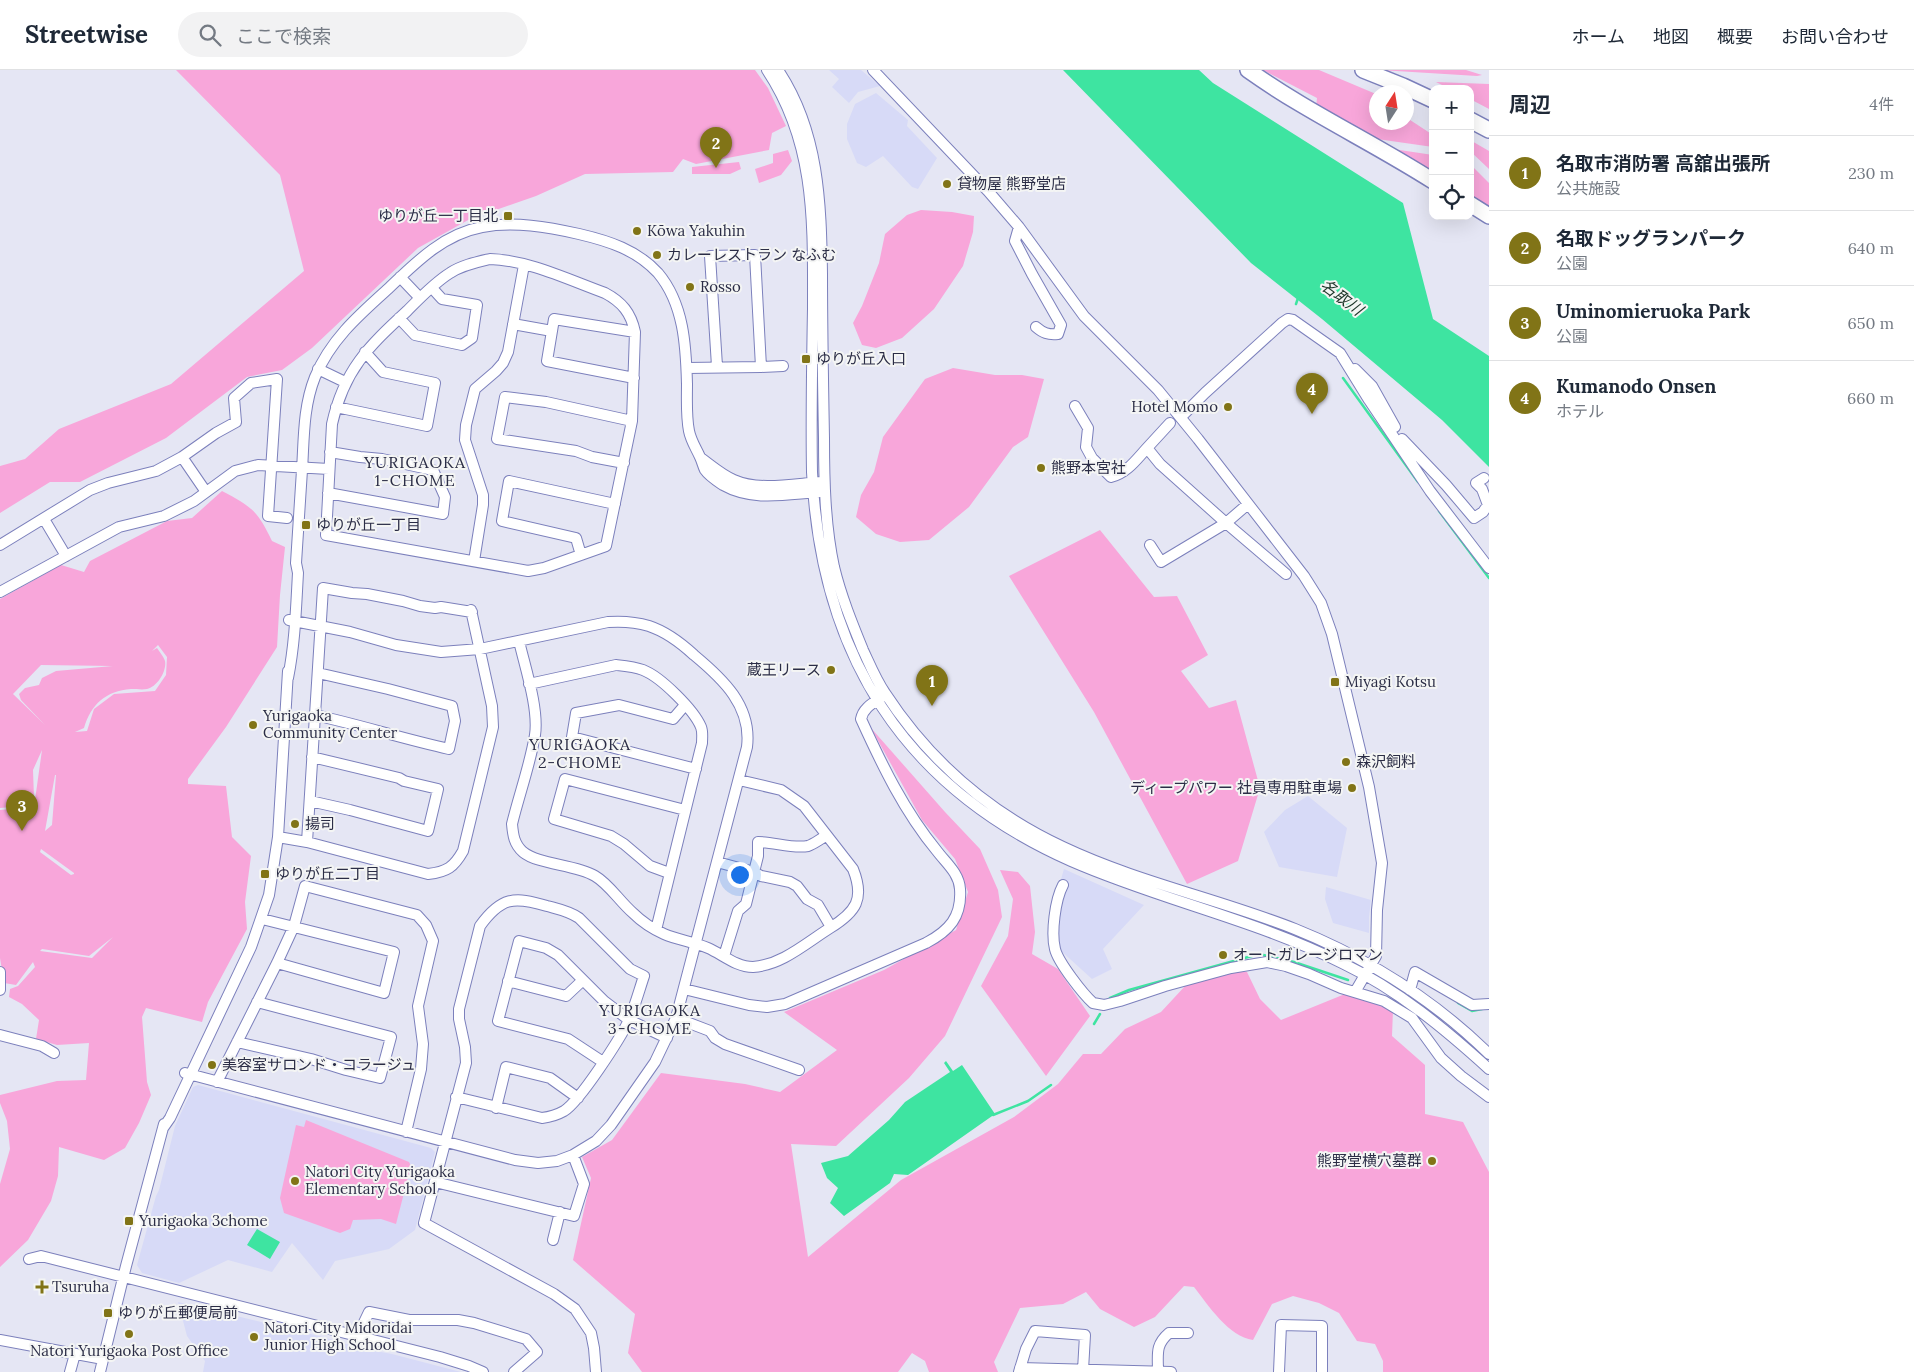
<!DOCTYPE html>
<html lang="ja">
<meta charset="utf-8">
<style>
body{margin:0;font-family:Lora,"Noto Sans JP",serif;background:#f2f2f3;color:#1f2937}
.controls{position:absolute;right:15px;top:15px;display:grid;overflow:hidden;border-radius:10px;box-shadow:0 5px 20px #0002}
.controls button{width:45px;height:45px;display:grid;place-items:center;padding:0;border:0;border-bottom:1px solid #e0e1e3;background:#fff;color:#1f2937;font:25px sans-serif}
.compass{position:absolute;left:1369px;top:15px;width:45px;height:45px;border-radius:50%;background:#fff;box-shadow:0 5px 20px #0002;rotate:12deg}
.you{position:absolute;left:739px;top:804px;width:18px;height:18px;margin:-12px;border:4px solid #fff;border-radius:50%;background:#1a73e8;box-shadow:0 0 0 8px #1a73e833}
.badge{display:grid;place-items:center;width:32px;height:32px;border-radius:50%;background:#817417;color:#fff;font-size:16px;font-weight:700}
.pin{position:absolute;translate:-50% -41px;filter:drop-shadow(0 1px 2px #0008)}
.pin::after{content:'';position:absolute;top:26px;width:18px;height:15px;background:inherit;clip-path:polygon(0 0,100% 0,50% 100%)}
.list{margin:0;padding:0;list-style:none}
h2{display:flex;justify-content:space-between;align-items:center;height:65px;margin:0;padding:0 20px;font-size:21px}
h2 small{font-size:16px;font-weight:400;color:#747a83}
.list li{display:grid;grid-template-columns:32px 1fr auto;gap:15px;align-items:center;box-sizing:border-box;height:75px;padding:0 20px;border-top:1px solid #e0e1e3}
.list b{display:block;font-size:19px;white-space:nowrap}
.list p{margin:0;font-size:16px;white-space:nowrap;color:#747a83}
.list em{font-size:16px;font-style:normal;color:#747a83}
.icon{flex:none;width:28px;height:28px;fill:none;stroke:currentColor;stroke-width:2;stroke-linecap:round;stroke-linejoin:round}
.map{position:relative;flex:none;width:1489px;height:1302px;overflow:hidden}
header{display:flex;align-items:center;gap:30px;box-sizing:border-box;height:70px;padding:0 25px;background:#fff;border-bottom:1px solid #e0e1e3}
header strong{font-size:24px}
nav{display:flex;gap:28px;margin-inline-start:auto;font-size:18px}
.search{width:350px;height:45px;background:#f2f2f3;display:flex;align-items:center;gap:12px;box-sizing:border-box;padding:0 18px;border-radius:28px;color:#747a83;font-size:19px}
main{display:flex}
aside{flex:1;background:#fff}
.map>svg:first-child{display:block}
.built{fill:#d7daf7}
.green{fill:#f8a6da;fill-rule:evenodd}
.water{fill:#3ee4a1}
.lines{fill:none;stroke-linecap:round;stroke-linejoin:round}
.stream{stroke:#3ee4a1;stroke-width:2.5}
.minor-casing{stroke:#7c80bc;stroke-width:12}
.highway-casing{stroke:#7c80bc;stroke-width:18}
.minor{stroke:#fff;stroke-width:10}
.highway{stroke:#fff;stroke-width:15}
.poi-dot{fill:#817417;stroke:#f4f5f4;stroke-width:2}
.labels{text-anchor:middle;stroke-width:4;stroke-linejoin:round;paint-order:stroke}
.poi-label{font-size:15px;fill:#2b2d46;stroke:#f4f5f4;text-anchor:start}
.water-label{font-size:16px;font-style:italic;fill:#1c3528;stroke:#f4f5f4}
.neighbourhood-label{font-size:16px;letter-spacing:1px;fill:#2b2d46;stroke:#f4f5f4}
</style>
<header>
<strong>Streetwise</strong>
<div class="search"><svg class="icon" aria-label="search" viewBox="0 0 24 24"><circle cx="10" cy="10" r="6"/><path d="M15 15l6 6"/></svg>ここで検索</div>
<nav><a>ホーム</a><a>地図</a><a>概要</a><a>お問い合わせ</a></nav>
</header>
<main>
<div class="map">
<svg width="1489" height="1302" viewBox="0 0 1489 1302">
<rect width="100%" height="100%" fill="#e5e6f4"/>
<!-- built -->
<path class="built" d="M829,0h32l19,16 -22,6 -9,11 -17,-16 7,-8z
M876,23l32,27 -1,6 30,32 -19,31 -6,-2 -29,-31 -17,11 -9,-4 -10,-24v-15l8,-20z
M1308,726l39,32 -10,49 -58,-10 -15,-35 21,-22z
M1064,799l80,36 -41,44 9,20 -20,10 -33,-30 -5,-46z
M1326,817l45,13 -2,17v16l-36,-10 -8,-24z
M198,1015l233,63 4,4 -20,78 -26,19 -54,12 -12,19 -31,-37 -20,29 -44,-12 -49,23 -37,-10 -5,-8 19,-69 3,-6 16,-64 18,-39z
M178,1232l145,35 36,11 33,6 69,18h-258l2,-11 -18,-25z"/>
<!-- green -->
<path class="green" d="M176,0h579l13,18 18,38 -14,7 -3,17 -73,14 -13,-5 -10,13 -88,2 -49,22 -66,23 -52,29 -106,100 -30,22 -35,7 -81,61 -86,44h-30l-50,31v-47l25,-7 34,-30 112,-45 133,-113 -24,-96z
M1263,0h56l57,24v28h30l1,-4 26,17v12l-63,-9 -54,-31 1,-9z
M1380,0h86l16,5 -5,1z
M1436,12l53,2v25l-19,-10v-10h-20z
M1470,70l19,11v18l-19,-18z
M1393,79l40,6v20z
M788,80l4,11 -11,14 -22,8 -4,-14 18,-6v-9z
M739,92l2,7 -11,5h-38v-7z
M1470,94l19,19v28l-19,-12z
M921,140l31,2 22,4 -1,16 -10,34 -29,43 -32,29 -26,10 -14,-3 -9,-22 9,-17 17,-43 6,-29 22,-19z
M953,298l42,7h27l22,4 -16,58 -15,10 -44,60 -40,33 -29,2 -24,-8 -20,-17 5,-22 13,-23 9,-35 42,-58z
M222,421c30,16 35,19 50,50l13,6 -5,48 -3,52 -51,80 -38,52v5l38,2 6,51 19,19 -6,46 2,27 -39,73 -6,20 -56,-14 -4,9 5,65 4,13 -12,28 -14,25 -21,12 -45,-13 -1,29 -7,25 -23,39 -28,27v-83l10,-35 -3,-28 -7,-18v-8l57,-14 29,-1 3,-37 -32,2 -21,-6 3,-19 -17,-16 -13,-7 1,-8 8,-3 17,-19 -2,-5 -17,23 -12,-2 -4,-25v-148l34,-3 8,-57 -9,20 1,28 -11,8 -23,2v-209l61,-34 23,7 6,-11 77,-40 25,-3zM158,575l9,12 -1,18 -11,16 -41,3 -20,15 -7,22 -12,1 9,-4c7,-24 22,-37 47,-39 6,0 11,1 16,0 10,-2 20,-18 18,-28 -1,-4 -6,-10 -8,-13l-5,3zM41,595l72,1 -57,5 -14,7 -3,7 -14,3 -6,6 2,6 24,25 -32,-31zM56,705l-4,50 -7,6 10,-56zM41,779l33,24v1l-3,1 -31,-23zM113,867l-21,21 -52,-7 2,-2 47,7z
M1100,460l54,67 23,-1 31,59 -27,16 28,37 27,-8 24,88 -22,73 -51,23 -93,-172 -85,-136z
M871,658l74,84 35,37 18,41 4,27 -57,119 -36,42 -73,68 -45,-2 17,113 93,-77 113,-63 44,-33 25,-30h18l24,-25 36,-17 25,-27 44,-14 17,1 13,27 21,21 64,-26 48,16 -1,26 33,29v49l38,8 26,50v200h-106v-11l-8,-17 -18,-3 -18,-28 -20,-10 -26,-7 -21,8 -19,36c-24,-3 -45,-35 -59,-53l-10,-1 -29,31 -21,10 -34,-18 -14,-17 -23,12 -43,4 -26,54 4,10h-69l-4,-11 -13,-8 -14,19h-256l-14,-19 7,-39 -62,-54 18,-82 -9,-21 30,-17 49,-67 84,11 35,8 57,-42 -53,-38 100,-42 72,-40 12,-38 -13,-33 -33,-39z
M1000,800l18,2 12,14 5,46 -3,22 26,15 32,47 -44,60 -65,-90 27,-50 5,-37z
M306,1050l103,42 2,4 -15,58 -15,-5 -28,1 -3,9 -10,4 -56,-20 -4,-15 16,-73 8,2z"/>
<!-- water -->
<path class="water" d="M1063,0h136l14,13 190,120 30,116 56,37v111l-47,-47 -120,-101 -71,-56z
M946,991l7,10 9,-6 33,49 -87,61 -14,-1 -4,9 -46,33 -14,-13 8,-15 -11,-10 -6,-15 27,-7 41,-36 16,-18 45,-30 -6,-9z
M257,1159l23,13 -10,17 -23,-14z"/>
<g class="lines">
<!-- stream -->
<path class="stream" d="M1296,234l2,-6
M1343,308l75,104
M1439,441l50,67
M1110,928l19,-8 130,-36 35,8 54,18
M1458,933l14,8 10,-2
M1094,954l6,-10
M993,1045l35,-14 23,-16"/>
<!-- minor casing -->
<g class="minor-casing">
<path id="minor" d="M767,0c49,74 46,153 46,238 -1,55 -2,109 -1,164 9,182 90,314 259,389 89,39 186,59 273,103 54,26 101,65 145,105
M778,0c41,61 43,133 44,204 0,54 1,109 2,164 0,42 1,87 10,129 7,29 18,56 29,83 7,15 13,30 22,43 45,69 103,119 178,154 74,35 156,52 232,82 72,29 139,71 194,125
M873,0l115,121 31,36 65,89 74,74 40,49 106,137 17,27 11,31 37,153 13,76 -5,47 -1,46 -21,36
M1019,157l-4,14 17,33 29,51 -3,9c-10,1 -15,-1 -22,-7
M490,189c38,1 79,21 115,34 17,9 26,20 30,39l-3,89 -26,125 -62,22 -16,3 -202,-36 6,-111c12,-54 36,-77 75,-113 13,-13 27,-28 43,-38 12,-8 27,-11 40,-14z
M400,207l20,21
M399,248l16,17 47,10 10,-7 5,-33 -35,-6 -10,-11
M513,254l39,7
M761,297l22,-1
M687,298l74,-1 -6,-112 -45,1 7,110
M318,299l27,13
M1355,299l17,17 23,41
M634,308l-87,-17 7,-42 81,13
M1075,336l13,22 -2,19 6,11 19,19c16,-4 25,-17 36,-29
M336,337l91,19 8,-43 -52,-11 -18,-20
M1181,347l24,-24 77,-70 6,-4 5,1 47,33 29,47 61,91 59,77
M1402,369l44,46 28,33 9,-6 5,-7 -6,-16 -6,-6 8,-5
M182,387l24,35
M701,388c11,8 21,17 33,22 25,11 59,4 86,2
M624,393l-32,-6 -16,-6 -79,-12 8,-42 41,5 86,19
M328,423l115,21 2,-17 -12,-27 -51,-11 -22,-2 -30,-5
M1248,434l-22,19 60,51
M44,449l22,37
M0,475l90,-55 18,-7 48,-12 26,-14 34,-24 20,-11 -2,-24 17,-15 26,-4 -9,137 19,2
M1150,475l11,17 65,-39 -66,-59 -13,-16 23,-25
M581,485l-5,-17 -74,-17 7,-40 106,23
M474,491l9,-56v-10l-18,-55 1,-15 9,-36 21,-18 7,-8 5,-11 16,-87
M0,522l119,-65 45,-11 30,-15 41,-30 23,-6 71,4
M519,571c6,26 20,68 16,94 -5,30 -16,60 -23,89 1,11 2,20 11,28 16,13 52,12 72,24 14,8 25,26 38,37 8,8 20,16 31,21 14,6 30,8 44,14 14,6 28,19 45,19 29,-2 53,-24 77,-39 26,-16 35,-29 23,-59l-49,-63 -23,-16 -42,-10
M288,608c7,-35 8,-70 10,-105l-2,-10c2,-31 4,-62 6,-93 2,-31 1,-63 13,-93 16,-38 44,-62 74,-89 27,-26 55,-54 93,-61 32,-6 66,0 97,7 30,7 58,16 79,39 26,31 28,73 29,111 0,16 -1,32 2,47 2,10 7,17 11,26 2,4 3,9 5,13 4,6 12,11 18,15 30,17 64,9 97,7
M529,614l87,-19c9,1 19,2 27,5 18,7 51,40 58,57 2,5 1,11 1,16l-46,187
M685,635l-12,14 -54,-14 -43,8 -4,24 124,32
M315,645c45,10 89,24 134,34l6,-28 -3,-15 -64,-17 -70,-16
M310,731l40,9 78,21 10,-42 -34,-8 -5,-3 -87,-21
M278,767l29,5 121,32c19,-2 26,-7 35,-23l30,-124 -1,-21 -21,-96
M307,772l16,-254 29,5 15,1 36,7 17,5 15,2 6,-1 31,5
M717,792l37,10 4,-16v-14c16,0 35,7 50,4 6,-2 12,-7 18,-10
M669,803l-19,-7 -26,-22 -13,-8 -57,-17 11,-40 120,31
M1063,815c-8,15 -12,48 -8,64 3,13 28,45 38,54l11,2 16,-4 45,-15 66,-18 36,-6 19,4 23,8 32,14 43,13 28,17 29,40 20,18 28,21
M262,849l132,33 -10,41 -107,-30
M724,886l14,-45 8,-7 8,-32 7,4 29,6 7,4 10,13 11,6 13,22
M0,902v18
M508,911l58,15 17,-16
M684,919l65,16 18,2 18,-3 141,-61c23,-12 36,-26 34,-54 -1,-16 -14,-26 -23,-38 -33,-40 -55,-86 -76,-132 2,-11 12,-16 21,-22
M1410,920l5,-18 57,33 17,-1
M676,948l34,13 5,7 10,6 74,26
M0,965l42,11 12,7
M237,972l74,17 35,11 34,8 11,-41 -134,-35
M603,992l-35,-23 -70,-18 21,-80 27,7 12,7 46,46 25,19 38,18
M185,1003l330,87 23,3 19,-2 16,-6 23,-14 15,-16 44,-63 21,-44 71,-271c5,-41 -24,-68 -53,-92 -13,-12 -27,-23 -45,-29 -13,-4 -27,-5 -41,-4l-128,27 -39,3 -45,-7 -46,-13 -61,-12
M217,1012l60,-119 17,-37 11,-40 112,29 9,10 7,16 -15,65 5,38 -2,25 -15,63
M456,1027l86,21c8,-1 15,-3 22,-7 16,-10 56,-72 65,-91 6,-14 10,-29 15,-44l-14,-7 -51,-51c-10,-7 -21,-9 -32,-12 -33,-10 -46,-9 -67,20l-21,83v10l6,28 1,16 -42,160 130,71 21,15 16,24 3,15 2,24
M496,1038l10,-41 44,11 28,20
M163,1058l7,-10 81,-171 18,-52 9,-58 10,-166
M435,1112l139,34 10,-32 -11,-29
M553,1170l7,-28
M29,1189l12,-3 399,101 29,9 14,6
M357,1267l12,-25 40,8h49l16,3 52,16 11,13 -23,20
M0,1270l103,19
M1020,1298l151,4
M70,1302l5,-18
M100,1302l26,-106 38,-142
M1019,1302l7,-23 9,-18 50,4 -2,35
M1158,1302c0,-18 -3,-27 11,-39h19
M1279,1302l2,-47 41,1v46"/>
</g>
<!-- highway casing -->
<g class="highway-casing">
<path id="highway" d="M1248,0c59,42 124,72 185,111
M1363,0l40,16 30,14
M1470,50l19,10
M1470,134l19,12"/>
</g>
<!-- minor -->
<use href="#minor" class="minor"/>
<!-- highway -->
<use href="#highway" class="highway"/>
</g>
<!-- markers -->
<g class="poi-dot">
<circle cx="947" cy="114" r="5"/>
<rect x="503" y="141" width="10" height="10" rx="2.5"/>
<circle cx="637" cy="161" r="5"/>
<circle cx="657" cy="185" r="5"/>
<circle cx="690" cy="217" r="5"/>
<rect x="801" y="284" width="10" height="10" rx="2.5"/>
<circle cx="1228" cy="337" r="5"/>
<circle cx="1041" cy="398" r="5"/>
<rect x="301" y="450" width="10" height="10" rx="2.5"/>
<circle cx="831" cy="600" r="5"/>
<rect x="1330" y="607" width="10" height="10" rx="2.5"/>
<circle cx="253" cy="655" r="5"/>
<circle cx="1346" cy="692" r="5"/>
<circle cx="1352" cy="718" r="5"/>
<circle cx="295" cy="754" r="5"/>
<rect x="260" y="799" width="10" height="10" rx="2.5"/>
<circle cx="1223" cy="885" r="5"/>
<circle cx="212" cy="995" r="5"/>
<circle cx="1432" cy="1091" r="5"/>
<circle cx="295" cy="1111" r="5"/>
<rect x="124" y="1146" width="10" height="10" rx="2.5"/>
<path d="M39.5 1209.5h5v5h5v5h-5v5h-5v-5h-5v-5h5z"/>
<rect x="103" y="1238" width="10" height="10" rx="2.5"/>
<circle cx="129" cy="1264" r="5"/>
<circle cx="254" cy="1267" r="5"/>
</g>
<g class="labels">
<!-- poi labels -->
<g class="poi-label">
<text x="957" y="119">貸物屋 熊野堂店</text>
<text x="498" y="151" text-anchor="end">ゆりが丘一丁目北</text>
<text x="647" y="166">Kōwa Yakuhin</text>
<text x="667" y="190">カレーレストラン なふむ</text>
<text x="700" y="222">Rosso</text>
<text x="816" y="294">ゆりが丘入口</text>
<text x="1218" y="342" text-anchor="end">Hotel Momo</text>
<text x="1051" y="403">熊野本宮社</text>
<text x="316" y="460">ゆりが丘一丁目</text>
<text x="821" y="605" text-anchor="end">蔵王リース</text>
<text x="1345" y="617">Miyagi Kotsu</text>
<text x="263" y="651">Yurigaoka<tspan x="263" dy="17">Community Center</tspan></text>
<text x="1356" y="697">森沢飼料</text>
<text x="1342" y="723" text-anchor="end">ディープパワー 社員専用駐車場</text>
<text x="305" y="759">揚司</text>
<text x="275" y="809">ゆりが丘二丁目</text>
<text x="1233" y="890">オートガレージロマン</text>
<text x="222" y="1000">美容室サロンド・コラージュ</text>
<text x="1422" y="1096" text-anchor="end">熊野堂横穴墓群</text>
<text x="305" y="1107">Natori City Yurigaoka<tspan x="305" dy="17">Elementary School</tspan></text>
<text x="139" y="1156">Yurigaoka 3chome</text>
<text x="52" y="1222">Tsuruha</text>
<text x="118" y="1248">ゆりが丘郵便局前</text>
<text x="264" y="1263">Natori City Midoridai<tspan x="264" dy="17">Junior High School</tspan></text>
<text x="129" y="1286" text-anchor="middle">Natori Yurigaoka Post Office</text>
</g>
<!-- water labels -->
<g class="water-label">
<text transform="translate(1342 227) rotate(37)" y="6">名取川</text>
</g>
<!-- neighbourhood labels -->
<g class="neighbourhood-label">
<text x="415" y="398">YURIGAOKA<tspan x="415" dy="18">1-CHOME</tspan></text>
<text x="580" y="680">YURIGAOKA<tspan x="580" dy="18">2-CHOME</tspan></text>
<text x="650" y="946">YURIGAOKA<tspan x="650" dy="18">3-CHOME</tspan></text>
</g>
</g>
</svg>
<div class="controls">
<button>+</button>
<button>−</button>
<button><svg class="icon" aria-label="locate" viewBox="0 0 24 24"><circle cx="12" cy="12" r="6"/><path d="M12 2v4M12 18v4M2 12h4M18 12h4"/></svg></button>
</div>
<svg class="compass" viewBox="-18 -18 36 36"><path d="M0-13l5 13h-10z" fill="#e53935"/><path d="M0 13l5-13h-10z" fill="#747a83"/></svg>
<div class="you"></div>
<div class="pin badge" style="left:932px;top:636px">1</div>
<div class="pin badge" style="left:716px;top:98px">2</div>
<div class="pin badge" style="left:22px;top:761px">3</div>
<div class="pin badge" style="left:1312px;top:344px">4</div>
</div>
<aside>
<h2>周辺<small>4件</small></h2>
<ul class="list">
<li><span class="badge">1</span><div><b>名取市消防署 高舘出張所</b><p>公共施設</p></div><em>230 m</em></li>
<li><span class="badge">2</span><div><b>名取ドッグランパーク</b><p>公園</p></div><em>640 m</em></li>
<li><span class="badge">3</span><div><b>Uminomieruoka Park</b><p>公園</p></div><em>650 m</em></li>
<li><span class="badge">4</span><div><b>Kumanodo Onsen</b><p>ホテル</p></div><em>660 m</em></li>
</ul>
</aside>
</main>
